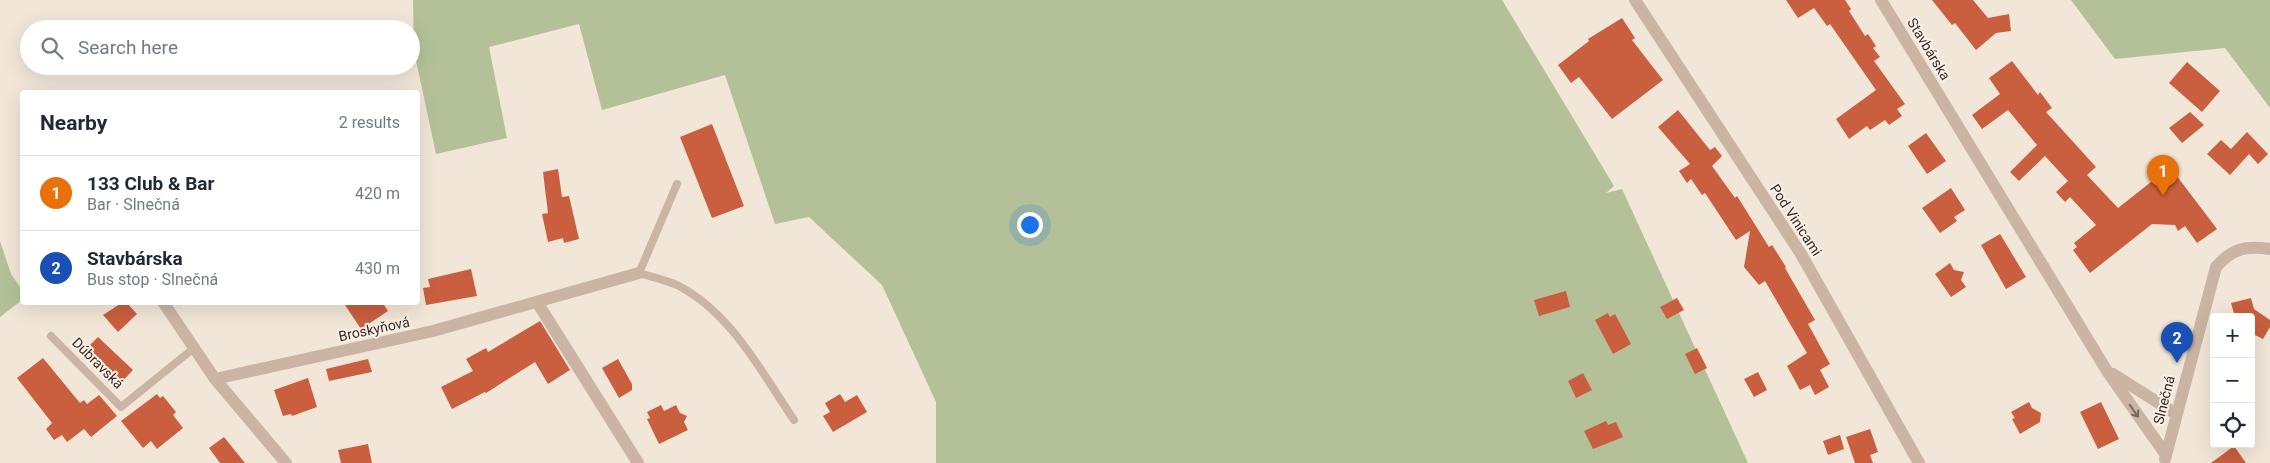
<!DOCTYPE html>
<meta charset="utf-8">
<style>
body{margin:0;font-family:Roboto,sans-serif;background:#f6f6f7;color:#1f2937}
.controls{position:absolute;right:15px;bottom:15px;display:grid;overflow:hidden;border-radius:5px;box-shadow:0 5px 20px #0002}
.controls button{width:45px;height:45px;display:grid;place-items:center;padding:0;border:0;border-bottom:1px solid #e0e1e3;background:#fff;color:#1f2937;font:25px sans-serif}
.you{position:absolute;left:1029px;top:224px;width:18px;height:18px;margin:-12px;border:4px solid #fff;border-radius:50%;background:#1a73e8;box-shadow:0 0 0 8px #1a73e833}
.badge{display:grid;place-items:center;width:32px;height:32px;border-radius:50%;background:#1b5458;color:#fff;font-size:16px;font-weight:700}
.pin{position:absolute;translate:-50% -41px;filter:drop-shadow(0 1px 2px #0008)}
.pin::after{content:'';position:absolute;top:26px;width:18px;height:15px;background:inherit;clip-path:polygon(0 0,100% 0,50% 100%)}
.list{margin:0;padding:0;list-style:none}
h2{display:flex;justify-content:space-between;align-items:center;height:65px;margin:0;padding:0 20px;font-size:21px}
h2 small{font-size:16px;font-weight:400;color:#747a83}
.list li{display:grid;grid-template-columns:32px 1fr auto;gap:15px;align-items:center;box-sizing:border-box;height:75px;padding:0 20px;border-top:1px solid #e0e1e3}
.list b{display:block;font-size:19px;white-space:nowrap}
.list p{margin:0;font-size:16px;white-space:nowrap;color:#747a83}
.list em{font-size:16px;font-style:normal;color:#747a83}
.icon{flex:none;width:28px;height:28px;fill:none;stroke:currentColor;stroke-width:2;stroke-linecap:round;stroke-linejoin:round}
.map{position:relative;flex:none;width:2270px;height:463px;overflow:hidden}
.search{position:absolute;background:#fff;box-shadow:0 5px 20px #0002;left:20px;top:20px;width:400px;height:55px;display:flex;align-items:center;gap:12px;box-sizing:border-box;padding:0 18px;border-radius:28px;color:#747a83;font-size:19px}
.panel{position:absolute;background:#fff;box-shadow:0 5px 20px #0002;left:20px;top:90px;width:400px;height:215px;border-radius:5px}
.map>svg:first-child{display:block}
.green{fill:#b4c198}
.building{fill:#c95f3f}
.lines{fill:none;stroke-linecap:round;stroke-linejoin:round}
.lane{stroke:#cab5a4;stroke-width:8}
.street{stroke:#cab5a4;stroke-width:12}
.oneway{stroke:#78695f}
.labels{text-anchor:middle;stroke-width:4;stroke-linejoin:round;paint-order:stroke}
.street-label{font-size:14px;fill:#352b26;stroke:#faf0e5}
</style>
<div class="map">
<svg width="2270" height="463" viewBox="0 0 2270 463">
<rect width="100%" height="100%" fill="#f2e6d8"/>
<!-- green -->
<path class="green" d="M413,0h1089l112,186 -8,7 16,-4 126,274h-812v-61l-54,-117 -73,-68 -34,7 -50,-149 -123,35 -23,-86 -90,23 18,91 -71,16 -22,-103z
M2071,0h199v108l-45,-60 -110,11z
M0,241l11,33 11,16v10l-22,17z"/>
<!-- building -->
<path class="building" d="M1786,0h59l6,9 -2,2 16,25 3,-2 8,12 -3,2 7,9 -6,4 31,43 -8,5 5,7 -13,9 -4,-5 -15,10 -3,-4 -18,13 -13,-20 40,-29 -46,-66 -3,2 -13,-18 -16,10z
M1932,0h41l15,18 21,-4 2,17 -15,2 -20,17 -21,-27 -3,2z
M1622,18l13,20 -3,2 31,40 -51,39 -33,-42 -8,6 -13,-18 31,-24 -1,-2z
M2012,61l26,34 2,-3 12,16 -6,4 50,55 -9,8 31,33 52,-41 47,62 -20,14 -12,-17 -7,5 -3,-6 -23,-1 -62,49 -17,-23 4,-3 -3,-4 22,-18 -26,-28 -5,5 -9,-10 12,-11 -23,-25 -26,25 -9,-9 27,-27 -29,-35 -26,19 -10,-14 28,-21 -11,-16z
M2187,62l33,29 -18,21 -33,-29z
M1678,110l32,40 5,-3 7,9 -10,10 23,32 2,-2 32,51 3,-2 14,22 -1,1 30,52 -7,4 22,40 -10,6 9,17 -14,8 -5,-10 -10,5 -13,-24 20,-13 -42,-72 -6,4 -15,-18 6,-36 -14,9 -31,-47 -3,2 -11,-16 -4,4 -8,-12 11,-7 -32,-37z
M2190,112l14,13 -22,18 -13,-15z
M712,124l32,82 -32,12 -32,-81z
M2247,132l21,22 -10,10 -9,-10 -19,21 -23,-21 14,-14 10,9z
M1926,133l20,28 -19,13 -19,-28z
M558,169l4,28 7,-1 10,43 -15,4 -1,-5 -15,4 -6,-28 6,-1 -5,-41z
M1951,188l14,22 -11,7 3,4 -17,12 -18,-25z
M2000,234l26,43 -20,12 -25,-44z
M1950,263l4,7 10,2 -3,8 5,7 -15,10 -16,-23z
M471,269l6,27 -51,9 -3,-17 7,-1 -2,-8z
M1566,291l4,16 -31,9 -5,-16z
M1677,298l7,12 -17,9 -7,-12z
M2251,298l3,11 16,11v7l-7,12 -12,-6v-16h-16l-4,-14z
M123,302h3l11,12 -19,18 -15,-17z
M343,302h39l6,9 -27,18z
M1608,313l2,4 5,-3 16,30 -18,10 -18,-34z
M540,321l30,49 -22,14 -13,-22 -49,31 -1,-1 -33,17 -11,-22 32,-16 -7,-12 20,-11 2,4z
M98,337l35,33 -16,17 -35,-34z
M1697,348l10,20 -12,6 -10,-20z
M43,358l37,45 4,-3 3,4 12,-9 18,21 -26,21 -7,-8 -17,13 -5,-7 -8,5 -8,-11 6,-6 -35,-45z
M368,359l4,13 -43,9 -3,-12z
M618,359l14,25v6l-13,8 -17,-30z
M1758,372l9,18 -13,7 -10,-18z
M1583,373l9,17 -16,8 -8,-17z
M308,378l9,29 -25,9 -1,-2 -8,2 -9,-26z
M157,394l3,4 3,-2 13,16 -3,3 10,13 -26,21 -6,-8 -8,7 -22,-27z
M840,394l5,8 12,-7 10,17 -34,20 -10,-16 7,-4 -5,-9z
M2029,402l3,6 9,5 -1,9 -20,12 -8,-15 3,-1 -4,-6z
M2101,402l18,37 -21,10 -18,-37z
M661,405l3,6 12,-6 4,8 7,3 -3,6 4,8 -29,14 -12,-25 3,-1 -3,-6z
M1606,421l2,4 8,-3 7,15 -30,12 -9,-18z
M1870,429l8,23 -8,3 3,8h-18l-9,-26z
M1840,435l4,14 -16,6 -5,-14z
M224,437l8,10 13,16h-25l-11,-15z
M368,444l4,19h-31l-3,-13z
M2234,446l12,17h-35z"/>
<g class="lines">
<!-- lane -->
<path class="lane" d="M677,184l-38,89c13,4 28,7 40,13 53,28 83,87 115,134
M51,336l70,71 73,-59"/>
<!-- street -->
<path class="street" d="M1635,0l166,254 118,209
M1881,0l226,371 59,84
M163,302l52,77 71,84
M537,302l101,161
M2113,374l63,40
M215,379l218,-48 206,-58
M2165,459l51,-192c16,-18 29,-22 54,-18"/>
</g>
<!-- one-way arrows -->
<defs><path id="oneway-shaft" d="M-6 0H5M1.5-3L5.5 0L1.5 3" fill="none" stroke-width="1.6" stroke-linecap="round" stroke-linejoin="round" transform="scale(1.25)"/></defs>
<use class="oneway" href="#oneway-shaft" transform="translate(2134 411) rotate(55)"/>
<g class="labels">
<!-- street labels -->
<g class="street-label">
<text transform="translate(1929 49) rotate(59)" y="5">Stavbárska</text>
<text transform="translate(1796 220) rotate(57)" y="5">Pod Vinicami</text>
<text transform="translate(374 329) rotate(-12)" y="5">Broskyňová</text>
<text transform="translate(98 363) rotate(45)" y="5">Dúbravská</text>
<text transform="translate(2164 400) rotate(-76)" y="5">Slnečná</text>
</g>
</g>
</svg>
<div class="controls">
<button>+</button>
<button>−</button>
<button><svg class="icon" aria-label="locate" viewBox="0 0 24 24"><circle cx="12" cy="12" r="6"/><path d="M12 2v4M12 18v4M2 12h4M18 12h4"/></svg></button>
</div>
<div class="you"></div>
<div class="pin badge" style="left:2163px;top:196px;background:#e8710a">1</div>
<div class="pin badge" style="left:2177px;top:363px;background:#1a4fb4">2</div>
<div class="search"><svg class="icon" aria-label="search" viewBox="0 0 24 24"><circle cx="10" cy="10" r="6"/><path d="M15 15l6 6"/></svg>Search here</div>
<section class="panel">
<h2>Nearby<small>2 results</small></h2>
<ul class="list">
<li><span class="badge" style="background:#e8710a">1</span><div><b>133 Club &amp; Bar</b><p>Bar · Slnečná</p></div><em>420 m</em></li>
<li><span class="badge" style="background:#1a4fb4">2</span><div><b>Stavbárska</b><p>Bus stop · Slnečná</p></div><em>430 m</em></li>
</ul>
</section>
</div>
